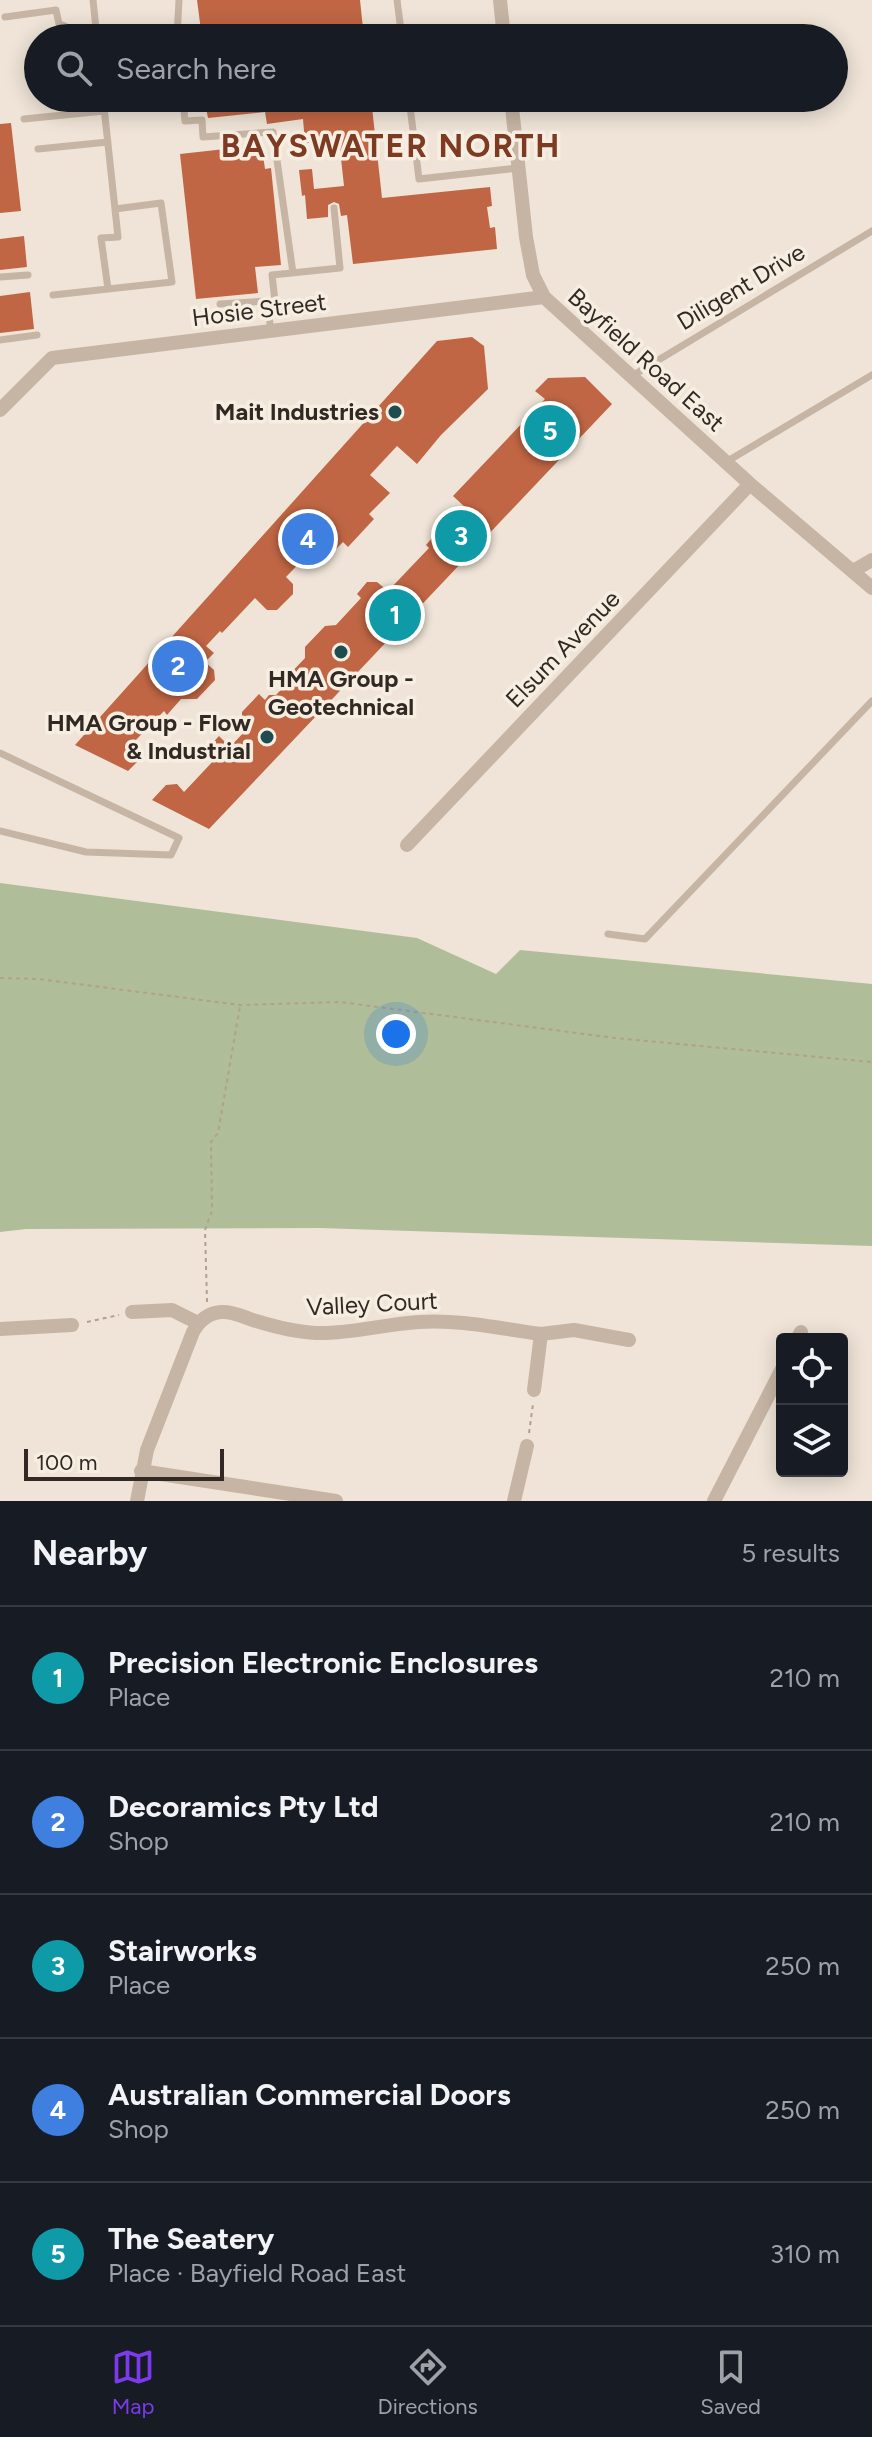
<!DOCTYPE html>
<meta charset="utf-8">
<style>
body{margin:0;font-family:Figtree,sans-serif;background:#20242c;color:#f1f3f6}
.controls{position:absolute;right:24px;bottom:24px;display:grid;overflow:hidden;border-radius:8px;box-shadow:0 4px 20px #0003}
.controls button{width:72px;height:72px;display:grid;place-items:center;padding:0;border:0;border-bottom:2px solid #363941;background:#171b24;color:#f1f3f6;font:40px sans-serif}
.scale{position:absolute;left:24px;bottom:20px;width:200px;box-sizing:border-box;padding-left:8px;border:4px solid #322925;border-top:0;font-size:22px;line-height:28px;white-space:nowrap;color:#322925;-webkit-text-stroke:6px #f7eee2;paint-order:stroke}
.you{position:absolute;left:396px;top:1034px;width:28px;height:28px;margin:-20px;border:6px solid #fff;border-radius:50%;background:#1a73e8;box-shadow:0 0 0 12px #1a73e833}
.badge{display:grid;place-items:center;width:52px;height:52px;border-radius:50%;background:#7c3aed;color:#fff;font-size:26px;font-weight:700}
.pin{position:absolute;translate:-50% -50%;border:4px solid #fff;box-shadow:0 2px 8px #0006}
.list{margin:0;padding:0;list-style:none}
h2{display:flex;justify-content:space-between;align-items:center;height:104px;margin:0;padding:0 32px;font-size:34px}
h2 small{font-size:26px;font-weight:400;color:#9ea1a6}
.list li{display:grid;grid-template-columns:52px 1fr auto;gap:24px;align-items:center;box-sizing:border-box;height:144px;padding:0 32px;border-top:2px solid #363941}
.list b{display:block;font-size:30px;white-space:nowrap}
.list p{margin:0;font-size:26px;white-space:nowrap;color:#9ea1a6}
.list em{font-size:26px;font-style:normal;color:#9ea1a6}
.icon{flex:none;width:44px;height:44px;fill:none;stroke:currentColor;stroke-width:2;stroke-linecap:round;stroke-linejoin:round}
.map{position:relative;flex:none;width:872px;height:1501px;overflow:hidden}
.search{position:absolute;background:#171b24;box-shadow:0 4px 20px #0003;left:24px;right:24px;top:24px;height:88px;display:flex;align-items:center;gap:20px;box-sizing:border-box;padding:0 28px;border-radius:44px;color:#9ea1a6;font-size:30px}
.sheet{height:824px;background:#171b24}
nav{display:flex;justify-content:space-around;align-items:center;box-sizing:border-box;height:112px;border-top:2px solid #363941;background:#171b24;font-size:22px;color:#9ea1a6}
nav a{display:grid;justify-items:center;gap:4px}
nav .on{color:#7c3aed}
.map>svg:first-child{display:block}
.green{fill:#afbd98}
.building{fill:#c06644}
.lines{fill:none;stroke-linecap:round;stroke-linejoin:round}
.path{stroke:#b29f8e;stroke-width:2;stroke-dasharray:4 4;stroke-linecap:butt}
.service{stroke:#c6b5a4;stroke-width:7}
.minor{stroke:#c6b5a4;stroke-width:14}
.poi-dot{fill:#1d4c51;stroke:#f7eee2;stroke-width:3}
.labels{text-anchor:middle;stroke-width:7;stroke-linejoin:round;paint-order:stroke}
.street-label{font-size:24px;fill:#322925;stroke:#f7eee2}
.poi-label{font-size:24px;font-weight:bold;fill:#322925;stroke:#f7eee2;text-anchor:end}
.district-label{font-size:32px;font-weight:bold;letter-spacing:2px;fill:#7c3b22;stroke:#f7eee2}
</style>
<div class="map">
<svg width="872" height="1501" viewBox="0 0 872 1501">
<rect width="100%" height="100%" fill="#efe4d7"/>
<!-- green -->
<path class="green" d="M0,883l417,55 79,36 24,-24 352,34v262l-552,-18 -294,1 -26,3z"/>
<!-- building -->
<path class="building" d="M197,0h163l4,38h-162z
M204,98h167l11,100 108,-11 2,19 -5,1 3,21 5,-1 2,22 -144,15 -6,-49 -6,1 -2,-12 -5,-2 -6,3v12l-21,2 -2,-24 -3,1 -3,-26 13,-1 2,20 30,-3 -5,-46 -34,3 -2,-24 -36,5 -2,-12 -57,6z
M11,123l10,88 -21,2v-89z
M243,147l1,10 19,-2 2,14 6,-1 10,97 -26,2 3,26 -62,6 -16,-145z
M24,236l3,31 -27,3v-31z
M30,292l4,37 -34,4v-37z
M472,337l12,9 4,43 -47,46 -24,29 -20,-18 -27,29 20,18 -21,21 5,5 -26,28 -5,-5 -20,20 -12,-11 -25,26 7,7v10l-16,16h-10l-12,-12 -33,35 -2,-2 -14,15 8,7 -9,9 9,8 1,10 -18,19h-16l-14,16 -3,-4 -30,31 6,7v10l-12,12 -53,-26 362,-404z
M585,377l27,27 -403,425 -57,-29 14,-15 11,-1 7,8 32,-34 -9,-9 12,-13 11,11 18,-19 -6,-5v-11l17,-18 6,6 4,-5h7l14,-15 -3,-3 18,-19v-11l20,-21 11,-1 25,-27 -4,-4 10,-12h10l11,9 41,-43 -3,-3 13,-15 4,3 24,-24 -14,-13 92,-97 -10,-8 13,-13z"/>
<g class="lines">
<!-- path -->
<path class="path" d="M0,978l39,1 201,26 100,-3 275,36 257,24
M207,1302l-2,-72 7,-19 -1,-69 7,-9 22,-127
M87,1322l32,-7
M529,1433l4,-29"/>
<!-- service -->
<path class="service" d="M93,0l4,38
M397,0l5,38
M5,17l51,-7 3,14 6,2 1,12
M177,38l2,-38
M183,98l2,23 17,-1 1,17 70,-5 20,141
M409,98l10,81 99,-11
M24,119l80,-8
M38,149l70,-7
M0,277l28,-2
M108,289l64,-7 -11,-79 -46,6
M53,295l55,-6 -7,-51 17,-1 -15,-139
M220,304l47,-3
M271,331l-4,-30h8l-3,-26 68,-7 -6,-60
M0,340l37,-5
M632,376l240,-145
M726,462l146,-87
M0,753l179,85 -8,17 -85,-3 -86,-21
M608,934l37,5 227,-238"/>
<!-- minor -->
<path class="minor" d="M500,0l4,38
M511,98l15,139 7,38 11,22 206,187 122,104
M0,410l52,-52 492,-61
M853,571l19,-11
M407,845l343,-361
M132,1312l40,-2 26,13
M0,1329l72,-4
M541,1334l33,-4 55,10
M797,1339l4,-7
M141,1471l195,30
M137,1501l10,-51 46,-118c6,-11 15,-19 28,-20 13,-1 24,6 35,9 20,6 39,11 60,12 36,1 68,-9 103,-11 41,-3 82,7 122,12l-7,56
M514,1501l13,-55
M714,1501l68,-132"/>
</g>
<!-- markers -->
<g class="poi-dot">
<circle cx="395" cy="412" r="8"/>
<circle cx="341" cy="652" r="8"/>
<circle cx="267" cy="737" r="8"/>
</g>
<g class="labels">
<!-- street labels -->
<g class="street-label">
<text transform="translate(741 287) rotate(-31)" y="8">Diligent Drive</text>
<text transform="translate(259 310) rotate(-7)" y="8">Hosie Street</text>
<text transform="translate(646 360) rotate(42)" y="8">Bayfield Road East</text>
<text transform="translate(563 649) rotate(-46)" y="8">Elsum Avenue</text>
<text transform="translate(372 1304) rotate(-3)" y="8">Valley Court</text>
</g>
<!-- poi labels -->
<g class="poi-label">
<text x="379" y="420">Mait Industries</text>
<text x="341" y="687" text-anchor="middle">HMA Group -<tspan x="341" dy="28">Geotechnical</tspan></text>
<text x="251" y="731">HMA Group - Flow<tspan x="251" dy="28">&amp; Industrial</tspan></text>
</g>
<!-- district labels -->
<g class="district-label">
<text x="391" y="157">BAYSWATER NORTH</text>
</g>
</g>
</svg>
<div class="controls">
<button><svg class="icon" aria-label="locate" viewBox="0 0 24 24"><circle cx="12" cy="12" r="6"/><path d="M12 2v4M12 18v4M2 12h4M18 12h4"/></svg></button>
<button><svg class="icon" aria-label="layers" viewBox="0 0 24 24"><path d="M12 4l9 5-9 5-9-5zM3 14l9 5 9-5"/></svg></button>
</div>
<div class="scale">100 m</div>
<div class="you"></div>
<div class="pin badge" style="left:395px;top:615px;background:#0f9aa8">1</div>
<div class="pin badge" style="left:178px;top:666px;background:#3f7fe0">2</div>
<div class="pin badge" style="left:461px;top:536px;background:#0f9aa8">3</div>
<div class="pin badge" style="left:308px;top:539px;background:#3f7fe0">4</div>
<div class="pin badge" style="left:550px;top:431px;background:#0f9aa8">5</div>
<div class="search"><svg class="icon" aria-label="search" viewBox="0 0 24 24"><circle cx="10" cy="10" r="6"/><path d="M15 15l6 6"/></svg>Search here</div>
</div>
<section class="sheet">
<h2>Nearby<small>5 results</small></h2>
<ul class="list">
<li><span class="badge" style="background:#0f9aa8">1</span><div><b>Precision Electronic Enclosures</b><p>Place</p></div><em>210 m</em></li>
<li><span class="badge" style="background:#3f7fe0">2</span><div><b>Decoramics Pty Ltd</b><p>Shop</p></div><em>210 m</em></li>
<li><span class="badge" style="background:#0f9aa8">3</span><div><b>Stairworks</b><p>Place</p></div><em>250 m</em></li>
<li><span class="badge" style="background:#3f7fe0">4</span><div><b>Australian Commercial Doors</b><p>Shop</p></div><em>250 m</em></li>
<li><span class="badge" style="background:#0f9aa8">5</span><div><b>The Seatery</b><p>Place · Bayfield Road East</p></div><em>310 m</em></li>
</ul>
</section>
<nav>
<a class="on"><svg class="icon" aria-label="map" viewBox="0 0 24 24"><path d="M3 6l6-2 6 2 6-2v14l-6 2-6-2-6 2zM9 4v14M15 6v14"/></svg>Map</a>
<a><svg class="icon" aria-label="directions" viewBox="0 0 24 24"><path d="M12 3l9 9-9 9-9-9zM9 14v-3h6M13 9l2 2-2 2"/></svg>Directions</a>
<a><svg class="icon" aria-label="saved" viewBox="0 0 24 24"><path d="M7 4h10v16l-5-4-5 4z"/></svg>Saved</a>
</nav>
